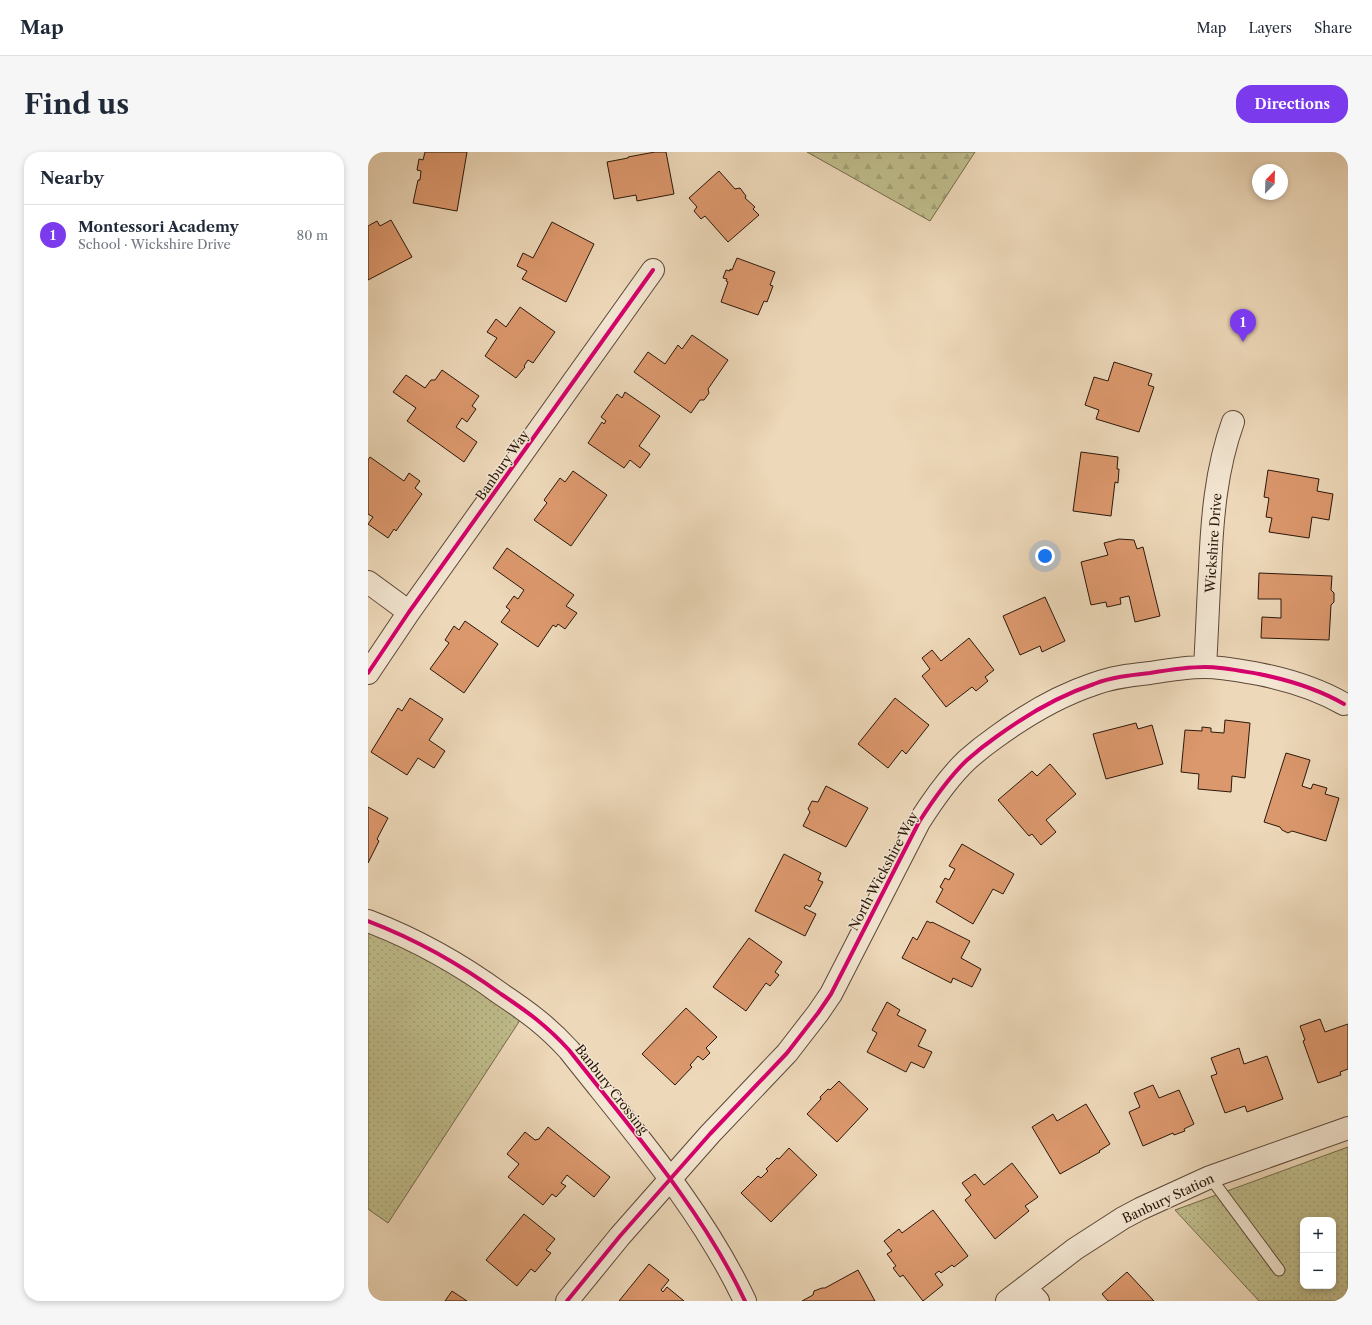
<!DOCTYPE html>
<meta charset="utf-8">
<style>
body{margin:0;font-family:"Libre Caslon Text",serif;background:#f6f6f7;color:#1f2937}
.controls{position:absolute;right:12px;bottom:12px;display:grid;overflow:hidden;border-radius:8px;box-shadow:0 2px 6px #0003}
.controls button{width:36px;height:36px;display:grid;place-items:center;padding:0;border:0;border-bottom:1px solid #e0e1e3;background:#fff;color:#1f2937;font:20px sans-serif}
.compass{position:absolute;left:884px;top:12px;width:36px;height:36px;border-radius:50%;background:#fff;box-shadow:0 2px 6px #0003;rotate:23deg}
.you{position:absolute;left:677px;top:404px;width:14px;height:14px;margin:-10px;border:3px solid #fff;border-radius:50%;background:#1a73e8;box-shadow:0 0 0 6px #1a73e833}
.badge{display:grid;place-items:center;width:26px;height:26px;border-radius:50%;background:#7c3aed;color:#fff;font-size:13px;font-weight:700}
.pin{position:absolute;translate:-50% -33px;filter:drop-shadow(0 1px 2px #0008)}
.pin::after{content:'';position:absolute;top:21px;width:14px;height:12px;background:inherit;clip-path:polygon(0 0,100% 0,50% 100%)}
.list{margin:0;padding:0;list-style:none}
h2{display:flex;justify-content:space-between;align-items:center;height:52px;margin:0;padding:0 16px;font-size:17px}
h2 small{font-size:13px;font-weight:400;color:#747a83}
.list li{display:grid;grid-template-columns:26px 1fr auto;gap:12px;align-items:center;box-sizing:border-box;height:60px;padding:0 16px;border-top:1px solid #e0e1e3}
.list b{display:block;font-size:15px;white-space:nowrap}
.list p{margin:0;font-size:13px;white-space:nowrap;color:#747a83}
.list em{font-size:13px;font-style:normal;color:#747a83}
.map{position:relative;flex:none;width:980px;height:1149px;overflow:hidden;border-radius:16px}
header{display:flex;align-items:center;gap:24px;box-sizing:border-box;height:56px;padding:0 20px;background:#fff;border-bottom:1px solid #e0e1e3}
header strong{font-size:19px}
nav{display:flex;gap:22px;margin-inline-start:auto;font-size:14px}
.intro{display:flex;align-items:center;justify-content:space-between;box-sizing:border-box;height:96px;padding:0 24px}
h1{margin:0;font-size:28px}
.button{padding:10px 18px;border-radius:16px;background:#7c3aed;color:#fff;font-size:14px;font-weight:700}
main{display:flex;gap:24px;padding:0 24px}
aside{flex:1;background:#fff;border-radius:16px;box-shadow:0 2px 6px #0003}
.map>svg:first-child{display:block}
.green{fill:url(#green-dots);stroke:#756a4b;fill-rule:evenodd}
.forest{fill:url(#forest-firs);stroke:#756a4b}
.building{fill:#dc986d;stroke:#2b170b}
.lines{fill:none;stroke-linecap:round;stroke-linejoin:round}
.lane-casing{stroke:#5c4736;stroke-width:13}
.street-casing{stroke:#5c4736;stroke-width:24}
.lane{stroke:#f3e6d2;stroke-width:11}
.street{stroke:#f3e6d2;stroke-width:22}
.cycleway-casing{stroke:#f3e6d2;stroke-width:6}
.cycleway{stroke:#d6006c;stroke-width:4}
.labels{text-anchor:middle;stroke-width:3;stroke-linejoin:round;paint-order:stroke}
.street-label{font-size:13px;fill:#2b170b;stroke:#f3e6d2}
</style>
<header>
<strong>Map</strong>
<nav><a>Map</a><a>Layers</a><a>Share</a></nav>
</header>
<div class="intro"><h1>Find us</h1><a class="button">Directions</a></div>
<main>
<aside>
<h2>Nearby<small></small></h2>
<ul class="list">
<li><span class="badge">1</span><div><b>Montessori Academy</b><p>School · Wickshire Drive</p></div><em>80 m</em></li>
</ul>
</aside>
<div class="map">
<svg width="980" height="1149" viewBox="0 0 980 1149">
<defs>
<pattern id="green-dots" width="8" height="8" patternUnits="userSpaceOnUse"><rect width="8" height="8" fill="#bfbc8b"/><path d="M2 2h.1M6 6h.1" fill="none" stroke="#a4a177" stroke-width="1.8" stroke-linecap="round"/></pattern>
<pattern id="forest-firs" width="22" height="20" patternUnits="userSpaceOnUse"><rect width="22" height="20" fill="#bfbc8b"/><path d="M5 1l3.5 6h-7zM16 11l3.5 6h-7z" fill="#a4a177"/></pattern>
</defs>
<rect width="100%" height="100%" fill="#edd8b9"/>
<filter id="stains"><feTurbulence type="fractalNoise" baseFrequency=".005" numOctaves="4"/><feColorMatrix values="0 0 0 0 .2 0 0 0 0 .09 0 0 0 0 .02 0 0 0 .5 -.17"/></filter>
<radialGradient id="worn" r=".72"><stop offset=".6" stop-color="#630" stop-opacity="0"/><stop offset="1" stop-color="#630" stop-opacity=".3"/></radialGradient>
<!-- green -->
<path class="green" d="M0,769l158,90 -138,212 -20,-14z
M980,995v154h-89l-84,-91zM935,1068h30v66h-30z"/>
<!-- forest -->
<path class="forest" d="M439,0h168l-45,69z"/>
<!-- building -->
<path class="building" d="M57,0h42l-10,59 -44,-8 5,-23h2l1,-9 -4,-1 2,-11 4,1z
M287,0h11l8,42 -37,7 -1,-6 -22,4 -7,-37 21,-4v-1z
M351,19l16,18 5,-1 6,8 -1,2 10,9 -2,2 6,6 -31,27 -23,-26 -4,3 -7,-8 3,-4 -8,-9z
M23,68l21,37 -44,23v-54l9,-5 3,5z
M184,70l42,22 -28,58 -44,-23 5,-8 -10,-5 6,-13 10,5z
M369,106l38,14 -5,13 3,1 -6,16 -3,-1 -6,14 -37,-13 7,-20 -2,-1 1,-2 -4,-1 3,-8 4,1v-2l2,1z
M152,155l35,25 -22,31 -5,-3 -4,6 1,1 -9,11 -31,-22 12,-18 -10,-6 9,-13 10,8z
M324,183l36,25 -20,29 1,4 -5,7h-4l-9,13 -57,-41 14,-20 17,12 13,-19 4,4z
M746,210l38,12 -4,11 6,2 -15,45 -43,-13 3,-9 -14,-5 9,-28 14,4z
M74,218l37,26 -7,10 4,3 -9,13 -5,-4 -6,9 21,15 -13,20 -57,-41 9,-13 -23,-16 13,-17 19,13 6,-8h4z
M257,240l35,24 -21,30 11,8 -10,14 -10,-8 -6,8 -36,-25 14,-21 2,2 2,-3 -5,-4 16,-23 5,4z
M713,300l37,5 -1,12h2l-1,14 -3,-1 -4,34 -38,-5z
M2,305l34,24 5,-8 11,8 -5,7 7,6 -26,37 -2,-2 -6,9 -20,-14 5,-7 -5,-3v-54z
M900,318l51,9 -2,12 16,3 -4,26 -17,-3 -3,21 -40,-6 3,-14 -6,-1 3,-19 -5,-1z
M205,319l34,24 -36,51 -37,-26 13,-17 -3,-3 16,-22 5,4z
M751,387l15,1 3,9 6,-2 17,69 -25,6 -6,-26 -9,2 1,6 -14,3 -1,-5 -15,3 -10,-43 27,-7 -4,-12z
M139,396l67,47 -8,11 11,7 -12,16 -7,-5 -2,3 -3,-2 -15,22 -37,-25 9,-12 -4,-3 8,-11 4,3 6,-9 -31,-22z
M891,421l73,3 -1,14 3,3v9l-3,3 -2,35 -68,-2 1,-21 19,1v-19h-23z
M677,445l20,44 -23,11 -2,-6 -20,9 -17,-39z
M97,469l33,23 -34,49 -34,-24 19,-26 -4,-3 9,-14 5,4z
M601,486l25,32 -9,7 3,4 -12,10 -4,-4 -26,20 -24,-31 8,-7 -8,-11 10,-8 9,11z
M42,546l33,21 -14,21 16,11 -11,17 -16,-10 -11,17 -36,-23 27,-44 4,3z
M527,546l34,27 -23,29 -4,-4 -14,18 -30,-24z
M857,568l25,3 -5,55 -13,-2 -1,16 -33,-3 1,-15 -18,-2 4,-42 17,1v-4l9,1v4l13,1z
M768,571l2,6 14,-4 11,39 -57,15 -13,-45z
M918,601l24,7 -8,26 9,3 2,-5 14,4 -2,6 14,4 -13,43 -34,-10 -4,2 -6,-3 -2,-3 -16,-5z
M682,612l26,30 -30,26 10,12 -15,13 -9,-11 -3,2 -31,-36 34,-29 5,5z
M458,634l42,22 -22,39 -43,-21 7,-14 -2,-3 4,-8 6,1z
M0,655l20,11 -11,21 2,2 -11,22z
M594,692l52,30 -11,20 -10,-5 -20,35 -37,-22 7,-13 -3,-2 5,-9 4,2 6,-11 -6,-3z
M416,702l37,19 -3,7 5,2 -13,25 -4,-2 -2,3 12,6 -11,22 -50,-25z
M559,769l4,2 1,-1 38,19 -9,17 20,11 -9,18 -19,-9 -2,5 -49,-25 11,-21 4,3z
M381,786l33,24 -7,10 4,3 -9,11 -4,-3 -20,28 -33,-24z
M519,850l13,8 -3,5 29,15 -8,16 14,6 -8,16 -13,-6 -5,10 -39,-20 10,-19 -5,-3z
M318,856l31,29 -11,11 4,5 -7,7 -5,-4 -8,9 2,2 -17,18 -33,-31z
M952,867l5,13 23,-8v45l-8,3 1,3 -23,8 -15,-42 2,-1 -5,-14z
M871,896l5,16 23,-8 16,43 -36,13 -2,-6 -20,7 -14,-37 6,-2 -6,-16z
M471,929l29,28 -31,33 -30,-28 14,-15 -1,-2 8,-8 2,1z
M785,933l6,13 20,-8 15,34 -10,5 1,2 -11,4 -1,-2 -30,13 -14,-34 11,-5 -6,-14z
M718,952l24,40 -11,7 1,1 -40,22 -28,-47 21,-13 4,7z
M180,975l62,50 -16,20 -27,-22 -6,8 5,3 -10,11 -4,-3 -9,11 -35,-28 11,-13 -12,-10 18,-22 10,8 4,-1z
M421,996l28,27 -46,47 -30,-29 17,-17 3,2 7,-7 -2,-2 11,-11 2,1z
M644,1011l26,34 -13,9 4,5 -34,28 -30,-39 6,-5 -9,-12 13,-9 9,11z
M565,1058l35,46 -14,11 -2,-2 -11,8 -2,-2 -4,3 8,11 -20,16 -20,-26 -3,2 -7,-9 3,-2 -9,-12 5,-3 -8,-10 15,-12 3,4z
M156,1062l31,25 -9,11 5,3 -16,19 -4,-3 -14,17 -31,-26z
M281,1112l20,16 -8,10 2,2 4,-5 17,14h-65z
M490,1118l17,31h-73l11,-6 1,-4 8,-3h3z
M759,1120l27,29h-46l-6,-7z
M84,1139l15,10h-22z"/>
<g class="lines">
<!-- lane casing -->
<g class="lane-casing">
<path id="lane" d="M842,1025l69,93"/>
</g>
<!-- street casing -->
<g class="street-casing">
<path id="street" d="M0,430l41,30
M837,515c2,-33 3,-65 5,-98 2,-50 6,-100 23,-147
M0,521l41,-61 244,-342
M0,769c47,18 92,43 133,73 27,18 46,32 68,56 63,80 132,158 176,251
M657,1135l13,14
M199,1149l53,-65 90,-102 77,-81 31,-40 13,-19 88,-172c14,-22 29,-44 48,-62 9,-8 19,-16 29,-23 30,-22 62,-41 98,-53 18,-7 38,-9 56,-11 18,-3 37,-6 55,-6 18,0 36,4 54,7 30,6 59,15 85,30
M639,1149l68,-52 48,-31 17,-9 70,-32 138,-49"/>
</g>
<!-- lane -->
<use href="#lane" class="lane"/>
<!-- street -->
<use href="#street" class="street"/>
<!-- cycleway casing -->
<g class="cycleway-casing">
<path id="cycleway" d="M0,521l41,-61 244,-342
M0,769c47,18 92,43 133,73 27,18 46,32 68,56 63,80 132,158 176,251
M199,1149l53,-65 90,-102 77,-81 31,-40 13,-19 88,-172c14,-22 29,-44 48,-62 9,-8 19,-16 29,-23 30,-22 62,-41 98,-53 18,-7 38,-9 56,-11 18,-3 37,-6 55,-6 18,0 36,4 54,7 30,6 59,15 85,30"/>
</g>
<!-- cycleway -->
<use href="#cycleway" class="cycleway"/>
</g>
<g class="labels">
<!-- street labels -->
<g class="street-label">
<text transform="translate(134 313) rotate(-55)" y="5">Banbury Way</text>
<text transform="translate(845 391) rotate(-86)" y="5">Wickshire Drive</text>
<text transform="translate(515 719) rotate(-62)" y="5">North Wickshire Way</text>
<text transform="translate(244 937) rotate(52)" y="5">Banbury Crossing</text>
<text transform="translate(800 1046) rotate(-25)" y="5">Banbury Station</text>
</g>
</g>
<rect width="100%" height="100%" filter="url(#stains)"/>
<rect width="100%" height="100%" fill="url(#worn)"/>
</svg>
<div class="controls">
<button>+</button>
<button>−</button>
</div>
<svg class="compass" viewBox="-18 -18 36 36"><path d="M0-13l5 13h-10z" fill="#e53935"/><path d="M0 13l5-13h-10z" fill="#747a83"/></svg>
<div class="you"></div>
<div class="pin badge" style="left:875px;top:190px">1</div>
</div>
</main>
